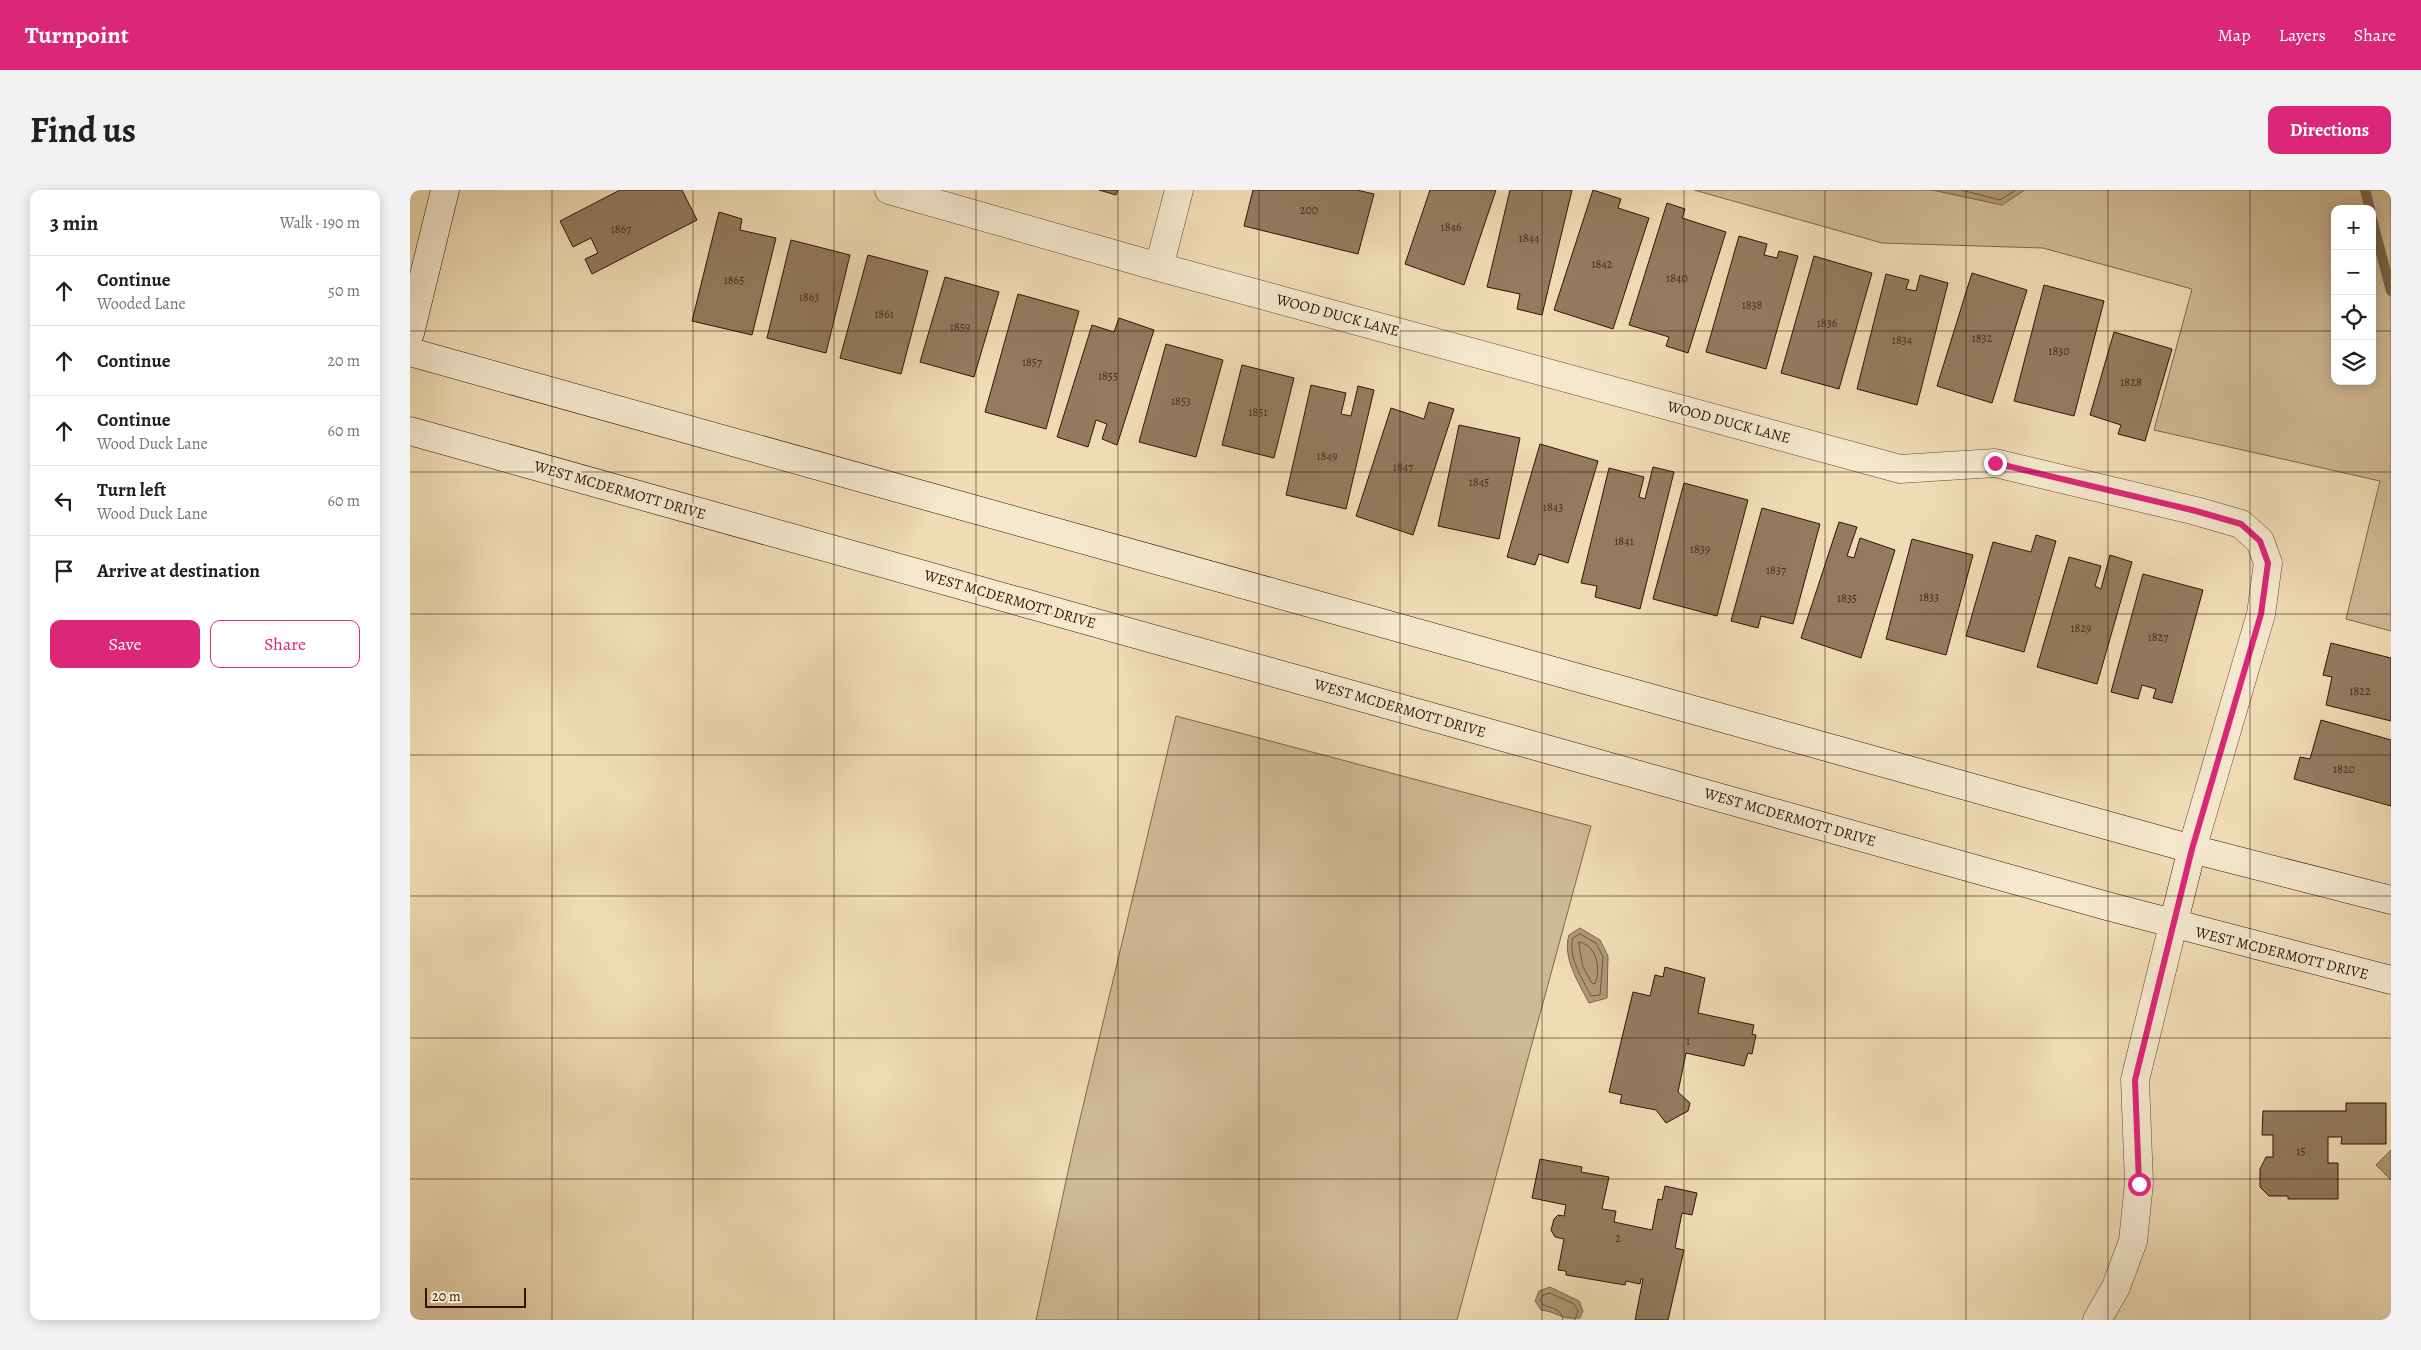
<!DOCTYPE html>
<meta charset="utf-8">
<style>
body{margin:0;font-family:Alegreya,serif;background:#f2f2f2;color:#202124}
.controls{position:absolute;right:15px;top:15px;display:grid;overflow:hidden;border-radius:10px;box-shadow:0 2px 12px #0003}
.controls button{width:45px;height:45px;display:grid;place-items:center;padding:0;border:0;border-bottom:1px solid #e0e0e0;background:#fff;color:#202124;font:25px sans-serif}
.scale{position:absolute;left:15px;bottom:12px;width:101px;box-sizing:border-box;padding-left:5px;border:2px solid #311402;border-top:0;font-size:14px;line-height:18px;white-space:nowrap;color:#311402;-webkit-text-stroke:4px #f5e8ce;paint-order:stroke}
.stop{position:absolute;width:15px;height:15px;margin:-11px;border:4px solid #db2777;border-radius:50%;background:#fff}
.stop.end{background:#db2777;border-color:#fff;box-shadow:0 1px 5px #0008}
.list{margin:0;padding:0;list-style:none}
h2{display:flex;justify-content:space-between;align-items:center;height:65px;margin:0;padding:0 20px;font-size:21px}
h2 small{font-size:16px;font-weight:400;color:#757577}
.list li{display:grid;grid-template-columns:32px 1fr auto;gap:15px;align-items:center;box-sizing:border-box;height:70px;padding:0 20px;border-top:1px solid #e0e0e0}
.list b{display:block;font-size:19px;white-space:nowrap}
.list p{margin:0;font-size:16px;white-space:nowrap;color:#757577}
.list em{font-size:16px;font-style:normal;color:#757577}
.actions{display:flex;gap:10px;padding:15px 20px}
.actions a{flex:1;padding:11px 0;border:1px solid #db2777;border-radius:10px;text-align:center;font-size:18px;color:#db2777}
.actions .main{background:#db2777;color:#fff}
.icon{flex:none;width:28px;height:28px;fill:none;stroke:currentColor;stroke-width:2;stroke-linecap:round;stroke-linejoin:round}
.map{position:relative;flex:none;width:1981px;height:1130px;overflow:hidden;border-radius:10px}
header{display:flex;align-items:center;gap:30px;box-sizing:border-box;height:70px;padding:0 25px;background:#db2777;color:#fff}
header strong{font-size:24px}
nav{display:flex;gap:28px;margin-inline-start:auto;font-size:18px}
.intro{display:flex;align-items:center;justify-content:space-between;box-sizing:border-box;height:120px;padding:0 30px}
h1{margin:0;font-size:35px}
.button{padding:12px 22px;border-radius:10px;background:#db2777;color:#fff;font-size:18px;font-weight:700}
main{display:flex;gap:30px;padding:0 30px}
aside{flex:1;background:#fff;border-radius:10px;box-shadow:0 2px 12px #0003}
.map>svg:first-child{display:block}
.green{fill:#d0b996;stroke:#80664c;fill-rule:evenodd}
.water{fill:#af9777;stroke:#7d6348}
.lines{fill:none;stroke-linecap:round;stroke-linejoin:round}
.shore{stroke:#70563c;stroke-width:1}
.stream{stroke:#7d6348;stroke-width:10}
.building{fill:#947b5f;stroke:#311402}
.street-casing{stroke:#61462e;stroke-width:29}
.secondary-casing{stroke:#311402;stroke-width:29}
.street{stroke:#f5e8ce;stroke-width:28}
.secondary{stroke:#f5e8ce;stroke-width:28}
.route{stroke:#db2777;stroke-width:6}
.grid{fill:none;stroke:#311402;stroke-width:1;stroke-opacity:0.55}
.labels{text-anchor:middle;stroke-width:4.5;stroke-linejoin:round;paint-order:stroke}
.number-label{font-size:12px;fill:#4a2e19}
.street-label{font-size:15px;fill:#311402;stroke:#f5e8ce}
</style>
<header>
<strong>Turnpoint</strong>
<nav><a>Map</a><a>Layers</a><a>Share</a></nav>
</header>
<div class="intro"><h1>Find us</h1><a class="button">Directions</a></div>
<main>
<aside>
<h2>3 min<small>Walk · 190 m</small></h2>
<ul class="list">
<li><svg class="icon" aria-label="ahead" viewBox="0 0 24 24"><path d="M12 20V5M6 11l6-6 6 6"/></svg><div><b>Continue</b><p>Wooded Lane</p></div><em>50 m</em></li>
<li><svg class="icon" aria-label="ahead" viewBox="0 0 24 24"><path d="M12 20V5M6 11l6-6 6 6"/></svg><div><b>Continue</b></div><em>20 m</em></li>
<li><svg class="icon" aria-label="ahead" viewBox="0 0 24 24"><path d="M12 20V5M6 11l6-6 6 6"/></svg><div><b>Continue</b><p>Wood Duck Lane</p></div><em>60 m</em></li>
<li><svg class="icon" aria-label="left" viewBox="0 0 24 24"><path d="M17 20v-9H6M10 6l-5 5 5 5"/></svg><div><b>Turn left</b><p>Wood Duck Lane</p></div><em>60 m</em></li>
<li><svg class="icon" aria-label="arrive" viewBox="0 0 24 24"><path d="M6 21V4h12l-3 4 3 4H6"/></svg><div><b>Arrive at destination</b></div></li>
</ul>
<div class="actions"><a class="main">Save</a><a>Share</a></div>
</aside>
<div class="map">
<svg width="1981" height="1130" viewBox="0 0 1981 1130">
<rect width="100%" height="100%" fill="#f0dbb4"/>
<filter id="stains"><feTurbulence type="fractalNoise" baseFrequency=".004" numOctaves="4"/><feColorMatrix values="0 0 0 0 .2 0 0 0 0 .09 0 0 0 0 .02 0 0 0 .5 -.17"/></filter>
<radialGradient id="worn" r=".72"><stop offset=".6" stop-color="#630" stop-opacity="0"/><stop offset="1" stop-color="#630" stop-opacity=".3"/></radialGradient>
<!-- green -->
<path class="green" d="M1284,0h697v441l-45,-12 34,-138 -226,-51 38,-141 -149,-41 -161,-5zM1925,19h37v172h-37z
M766,526l415,110 -134,494h-421l38,-176z"/>
<!-- water -->
<path class="water" d="M1522,0h93l-23,15z
M1170,738l20,12 8,16 -1,42 -18,5c-10,-20 -27,-45 -20,-68z
M1981,960v30l-15,-15z
M1140,1097l29,14 4,10 -3,7c-20,2 -22,-6 -39,-8l-6,-9 4,-10z"/>
<g class="lines">
<!-- shore -->
<path class="shore" d="M1551,0l39,10 16,-10
M1170,744l16,9 7,14 -3,38 -9,1c-8,-16 -24,-40 -18,-58z
M1169,752c18,3 22,27 16,42l-3,-1 -9,-16z
M1153,1130c-1,-11 -11,-12 -20,-15l-3,-5 3,-5 7,-2 24,11 4,7 -3,9"/>
<!-- stream -->
<path class="stream" d="M1955,0l5,19
M1962,29l19,72"/>
</g>
<!-- building -->
<path class="building" d="M210,0h62l15,30 -105,54 -7,-15 13,-6 -7,-15 -18,9 -13,-26z
M689,0h19l-2,5z
M843,0h104l17,4 -16,60 -114,-28z
M1020,0h66l-32,95 -59,-21z
M1100,0h62l-30,125 -25,-6 3,-15 -33,-7z
M1183,0l28,9 -3,9 31,10 -36,111 -59,-19z
M1257,13l18,6 -3,9 44,14 -38,121 -22,-7 3,-9 -40,-12z
M309,22l23,7 -2,11 36,8 -24,97 -60,-14z
M1329,46l28,8 -3,11 13,3 2,-7 19,5 -32,113 -60,-17z
M381,50l59,15 -24,98 -59,-15z
M458,65l60,16 -27,103 -61,-16z
M1404,66l58,17 -33,116 -58,-16z
M1562,83l55,17 -35,113 -55,-17z
M1476,84l23,6 -3,9 10,2 4,-16 28,8 -31,122 -60,-16z
M535,87l54,15 -25,85 -54,-15z
M1634,95l60,16 -30,115 -60,-15z
M608,104l61,17 -33,118 -61,-17z
M709,128l35,12 -37,115 -15,-6 5,-15 -11,-4 -8,27 -31,-10 35,-112 22,7z
M1704,142l58,17 -27,92 -27,-7 3,-9 -31,-10z
M756,154l57,16 -27,97 -57,-15z
M832,175l52,13 -20,80 -52,-13z
M901,195l35,8 -5,21 10,2 7,-30 16,4 -28,119 -60,-14z
M1019,212l25,7 -41,126 -57,-19 35,-108 33,11z
M1049,235l61,13 -21,101 -61,-13z
M1130,254l58,17 -30,102 -29,-9 -4,11 -28,-8z
M1243,277l21,5 -34,137 -45,-12 2,-11 -16,-3 28,-115 35,9 -5,20 6,2z
M1274,293l64,17 -31,116 -64,-17z
M1352,318l58,16 -27,100 -32,-8 -3,12 -27,-7z
M1429,332l18,5 -10,29 7,2 6,-20 35,12 -34,108 -60,-20z
M1626,345l20,6 -32,111 -58,-16 27,-94 38,10z
M1502,349l61,16 -27,100 -60,-16z
M1700,365l22,7 -35,122 -60,-17 32,-110 32,9 -6,20 6,3z
M1733,384l60,16 -31,113 -19,-5 3,-9 -14,-4 -4,14 -27,-7z
M1921,453l60,15v63l-65,-16 6,-28 -9,-2z
M1911,530l70,20v66l-97,-27 6,-22 10,2z
M1255,777l40,11 -7,35 56,12 -2,9 4,1 -4,19 -4,-1 -4,13 -58,-13 -8,39 12,11 -2,8 -22,12 -10,-13 -36,-7 2,-8 -13,-3 24,-100 17,4 5,-21 8,2z
M1936,913h40v41h-45l1,-7h-14v26h10v36h-50v-3h-19l-9,-9v-18l6,-12h7v-22h-11l1,-24h83z
M1130,969l42,8 -1,5 28,5 -7,32 14,2 -2,11 38,8 6,-31 4,1 3,-14 32,7 -5,22 -10,-2 -7,35 9,2 -16,70h-33l8,-41h-2l-1,5 -14,-3 -1,4 -59,-10v-4l-8,-1 6,-31 -9,-2 -4,-7 3,-11 4,-4 6,1 2,-11 -34,-7z"/>
<g class="lines">
<!-- street casing -->
<g class="street-casing">
<path id="street" d="M479,0l270,77 741,202 95,-6 201,48 45,13 19,17 8,22 -7,51 -69,235
M749,77l20,-77
M1687,1130l19,-33 17,-46 6,-58 -4,-103 38,-155"/>
</g>
<!-- secondary casing -->
<g class="secondary-casing">
<path id="secondary" d="M0,143l35,-143
M0,162l1782,497 199,51
M0,241l1697,475 284,74
M1763,735l19,-76"/>
</g>
<!-- street -->
<use href="#street" class="street"/>
<!-- secondary -->
<use href="#secondary" class="secondary"/>
</g>
<g class="lines">
<!-- route -->
<path class="route" d="M1585,273l201,48 45,13 19,17 8,22 -7,51 -69,235 -57,231 4,104"/>
</g>
<!-- grid -->
<path class="grid" d="M142,0v1130M283,0v1130M424,0v1130M566,0v1130M708,0v1130M849,0v1130M990,0v1130M1132,0v1130M1274,0v1130M1415,0v1130M1556,0v1130M1698,0v1130M1840,0v1130M0,141h1925M1962,141h19M0,282h1981M0,424h1981M0,565h1981M0,706h1981M0,848h1981M0,989h1981"/>
<g class="labels">
<!-- number labels -->
<g class="number-label">
<text x="899" y="24">200</text>
<text x="1041" y="41">1846</text>
<text x="211" y="43">1867</text>
<text x="1119" y="52">1844</text>
<text x="1192" y="78">1842</text>
<text x="1267" y="92">1840</text>
<text x="324" y="94">1865</text>
<text x="399" y="111">1863</text>
<text x="1342" y="119">1838</text>
<text x="474" y="128">1861</text>
<text x="1417" y="137">1836</text>
<text x="550" y="141">1859</text>
<text x="1572" y="152">1832</text>
<text x="1492" y="154">1834</text>
<text x="1649" y="165">1830</text>
<text x="622" y="176">1857</text>
<text x="698" y="190">1855</text>
<text x="1721" y="196">1828</text>
<text x="771" y="215">1853</text>
<text x="848" y="226">1851</text>
<text x="917" y="270">1849</text>
<text x="993" y="281">1847</text>
<text x="1069" y="296">1845</text>
<text x="1143" y="321">1843</text>
<text x="1214" y="355">1841</text>
<text x="1290" y="363">1839</text>
<text x="1366" y="384">1837</text>
<text x="1519" y="411">1833</text>
<text x="1437" y="412">1835</text>
<text x="1671" y="442">1829</text>
<text x="1748" y="451">1827</text>
<text x="1950" y="505">1822</text>
<text x="1934" y="583">1820</text>
<text x="1278" y="855">1</text>
<text x="1891" y="965">15</text>
<text x="1208" y="1052">2</text>
</g>
<!-- street labels -->
<g class="street-label">
<text transform="translate(928 125) rotate(15)" y="5">WOOD DUCK LANE</text>
<text transform="translate(1319 232) rotate(15)" y="5">WOOD DUCK LANE</text>
<text transform="translate(210 300) rotate(16)" y="5">WEST MCDERMOTT DRIVE</text>
<text transform="translate(600 409) rotate(16)" y="5">WEST MCDERMOTT DRIVE</text>
<text transform="translate(990 518) rotate(16)" y="5">WEST MCDERMOTT DRIVE</text>
<text transform="translate(1380 627) rotate(16)" y="5">WEST MCDERMOTT DRIVE</text>
<text transform="translate(1872 763) rotate(14)" y="5">WEST MCDERMOTT DRIVE</text>
</g>
</g>
<rect width="100%" height="100%" filter="url(#stains)"/>
<rect width="100%" height="100%" fill="url(#worn)"/>
</svg>
<div class="controls">
<button>+</button>
<button>−</button>
<button><svg class="icon" aria-label="locate" viewBox="0 0 24 24"><circle cx="12" cy="12" r="6"/><path d="M12 2v4M12 18v4M2 12h4M18 12h4"/></svg></button>
<button><svg class="icon" aria-label="layers" viewBox="0 0 24 24"><path d="M12 4l9 5-9 5-9-5zM3 14l9 5 9-5"/></svg></button>
</div>
<div class="scale">20 m</div>
<div class="stop" style="left:1729px;top:994px"></div>
<div class="stop end" style="left:1585px;top:273px"></div>
</div>
</main>
